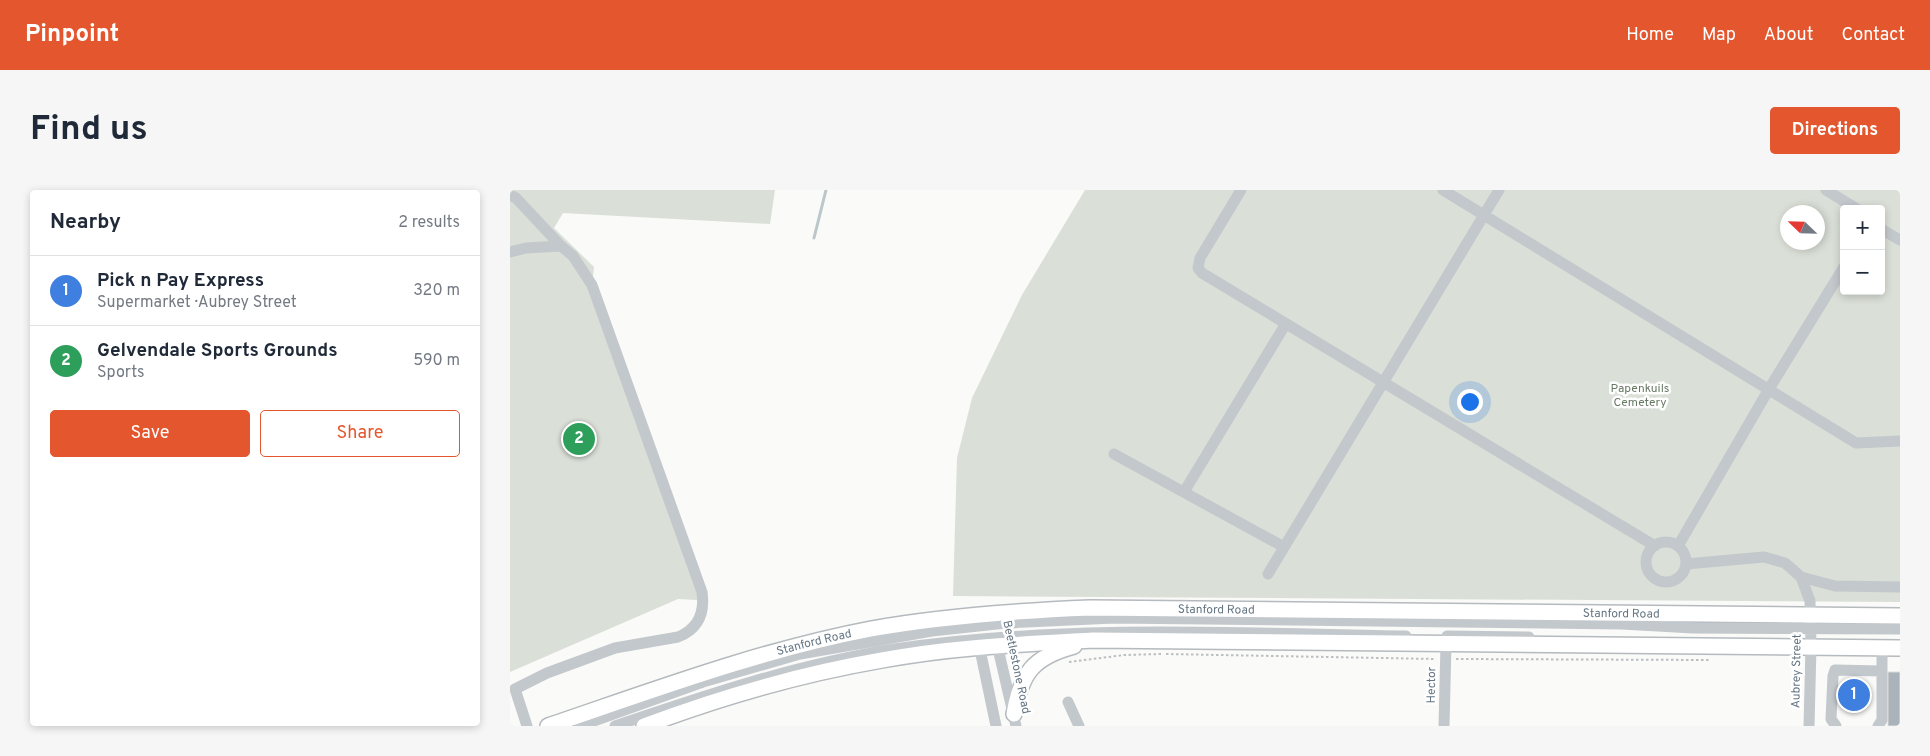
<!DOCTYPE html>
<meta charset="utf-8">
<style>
body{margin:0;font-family:Overpass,sans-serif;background:#f6f6f7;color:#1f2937}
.controls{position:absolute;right:15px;top:15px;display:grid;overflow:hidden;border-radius:5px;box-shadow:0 2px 8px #0003}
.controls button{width:45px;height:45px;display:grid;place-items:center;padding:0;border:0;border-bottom:1px solid #e0e1e3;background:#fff;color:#1f2937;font:25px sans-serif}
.compass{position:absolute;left:1270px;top:15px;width:45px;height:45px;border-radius:50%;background:#fff;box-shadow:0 2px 8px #0003;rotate:293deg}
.you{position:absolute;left:959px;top:211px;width:18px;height:18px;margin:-12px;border:4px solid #fff;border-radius:50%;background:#1a73e8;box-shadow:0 0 0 8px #1a73e833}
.badge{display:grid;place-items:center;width:32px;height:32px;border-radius:50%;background:#e4572e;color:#fff;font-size:16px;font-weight:700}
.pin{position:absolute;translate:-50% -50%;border:2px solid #fff;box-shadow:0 1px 5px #0006}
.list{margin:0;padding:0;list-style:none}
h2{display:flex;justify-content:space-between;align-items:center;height:65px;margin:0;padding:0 20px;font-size:21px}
h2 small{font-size:16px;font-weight:400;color:#747a83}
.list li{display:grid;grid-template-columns:32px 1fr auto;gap:15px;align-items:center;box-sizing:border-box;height:70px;padding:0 20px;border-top:1px solid #e0e1e3}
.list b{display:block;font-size:19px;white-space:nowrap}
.list p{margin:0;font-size:16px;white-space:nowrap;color:#747a83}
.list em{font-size:16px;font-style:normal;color:#747a83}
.actions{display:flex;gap:10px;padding:15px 20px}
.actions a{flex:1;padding:11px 0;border:1px solid #e4572e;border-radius:5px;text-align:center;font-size:18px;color:#e4572e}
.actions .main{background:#e4572e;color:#fff}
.map{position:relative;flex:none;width:1390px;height:536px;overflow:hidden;border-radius:5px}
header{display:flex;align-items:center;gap:30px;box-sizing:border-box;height:70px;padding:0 25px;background:#e4572e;color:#fff}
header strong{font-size:24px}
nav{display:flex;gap:28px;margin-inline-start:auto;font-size:18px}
.intro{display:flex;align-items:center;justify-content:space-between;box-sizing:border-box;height:120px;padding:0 30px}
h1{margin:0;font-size:35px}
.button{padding:12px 22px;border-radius:5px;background:#e4572e;color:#fff;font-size:18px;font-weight:700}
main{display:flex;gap:30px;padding:0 30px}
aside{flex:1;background:#fff;border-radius:5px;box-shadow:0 2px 8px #0003}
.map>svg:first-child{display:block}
.green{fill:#dadfd7;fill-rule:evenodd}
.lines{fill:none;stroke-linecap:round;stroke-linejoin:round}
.stream{stroke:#bbc7cb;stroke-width:3}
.building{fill:#aab3b9;stroke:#dcdcda}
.major-casing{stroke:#b5babe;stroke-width:18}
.path{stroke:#bbbfc2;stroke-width:2;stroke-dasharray:2.5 2.5;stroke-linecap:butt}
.minor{stroke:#c3c8cc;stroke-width:11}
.major{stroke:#fff;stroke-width:15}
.labels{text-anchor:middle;stroke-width:5;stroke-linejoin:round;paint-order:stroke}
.park-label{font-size:12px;fill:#687a64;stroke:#fff}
.street-label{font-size:12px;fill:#657683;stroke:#fff}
</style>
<header>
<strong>Pinpoint</strong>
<nav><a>Home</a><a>Map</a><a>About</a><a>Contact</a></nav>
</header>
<div class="intro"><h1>Find us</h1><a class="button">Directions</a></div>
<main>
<aside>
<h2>Nearby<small>2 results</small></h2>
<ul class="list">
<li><span class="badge" style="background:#3f7fe0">1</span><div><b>Pick n Pay Express</b><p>Supermarket · Aubrey Street</p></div><em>320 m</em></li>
<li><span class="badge" style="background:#2e9e5b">2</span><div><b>Gelvendale Sports Grounds</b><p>Sports</p></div><em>590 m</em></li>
</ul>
<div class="actions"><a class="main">Save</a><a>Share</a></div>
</aside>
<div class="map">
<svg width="1390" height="536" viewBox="0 0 1390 536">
<rect width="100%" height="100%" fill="#fafaf8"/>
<!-- green -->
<path class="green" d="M0,0h265l-5,34 -207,-11 -9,15 40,39 -2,18 110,307 -5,8 -19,-1 -168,73z
M575,0h815v412l-947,-6 4,-138 15,-60 50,-103zM1334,19h37v82h-37zM1278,22h30v30h-30z"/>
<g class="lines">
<!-- stream -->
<path class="stream" d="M304,48l12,-48"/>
</g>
<!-- building -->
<path class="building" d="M1378,482h12v54h-12z"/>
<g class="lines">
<!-- major casing -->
<g class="major-casing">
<g id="major">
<path d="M504,524c7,-41 19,-57 60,-68"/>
<path id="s1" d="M38,536c106,-36 213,-76 323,-97 72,-13 146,-18 219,-21l810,8"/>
<path d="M134,536c77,-29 157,-52 238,-66 69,-13 140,-16 211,-20l807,8"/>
</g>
</g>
<!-- path -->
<path class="path" d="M656,464l270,5
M946,469l253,1
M559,472l55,-7 37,-1"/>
<!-- minor -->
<path class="minor" d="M731,0l-41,68 -2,10 4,5 453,273
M933,0l413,253 44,-2
M1316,0l31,19
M0,5l6,3 45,48
M1371,39l19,11
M0,62l16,-4 35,-2 12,10 19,29 110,307c3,21 -4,37 -24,45l-63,11 -68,25 -32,16 12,37
M604,264l170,93
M674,302l101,-167
M1136 372a20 20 0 1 1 40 0a20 20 0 1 1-40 0Z
M1168,356l91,-157 75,-122
M1176,374l78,-7 21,6 16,14 9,24 1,46 -2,79
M758,384l231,-384
M1291,387l34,9 65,1
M937,446l82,1
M468,450l18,86
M486,450l20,86
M558,512l11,24
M70,536l123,-44 97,-28 132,-23 74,-8 108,-5 342,4 166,2 71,4 207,1
M105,536c91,-31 183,-62 280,-77 169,-25 341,-16 511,-13
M934,536l2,-82
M1326,536l-5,-7 2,-43 2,-6 47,1
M1368,536l4,-6v-72"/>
<!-- major -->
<use href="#major" class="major"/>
</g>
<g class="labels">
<!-- park labels -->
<g class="park-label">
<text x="1130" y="202">Papenkuils<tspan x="1130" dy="14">Cemetery</tspan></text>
</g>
<!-- street labels -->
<g class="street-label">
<text dy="4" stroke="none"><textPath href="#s1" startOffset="684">Stanford Road</textPath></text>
<text dy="4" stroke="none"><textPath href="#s1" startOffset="1089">Stanford Road</textPath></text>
<text dy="4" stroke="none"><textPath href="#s1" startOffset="279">Stanford Road</textPath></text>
<text transform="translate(507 477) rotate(78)" y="4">Beetlestone Road</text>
<text transform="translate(1286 481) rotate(-89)" y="4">Aubrey Street</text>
<text transform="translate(921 495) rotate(-89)" y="4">Hector</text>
</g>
</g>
</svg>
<div class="controls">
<button>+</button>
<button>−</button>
</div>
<svg class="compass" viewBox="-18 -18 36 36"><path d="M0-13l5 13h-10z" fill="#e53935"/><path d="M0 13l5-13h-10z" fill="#747a83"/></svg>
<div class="you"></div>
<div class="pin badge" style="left:1344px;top:505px;background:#3f7fe0">1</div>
<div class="pin badge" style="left:69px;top:249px;background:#2e9e5b">2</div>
</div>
</main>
